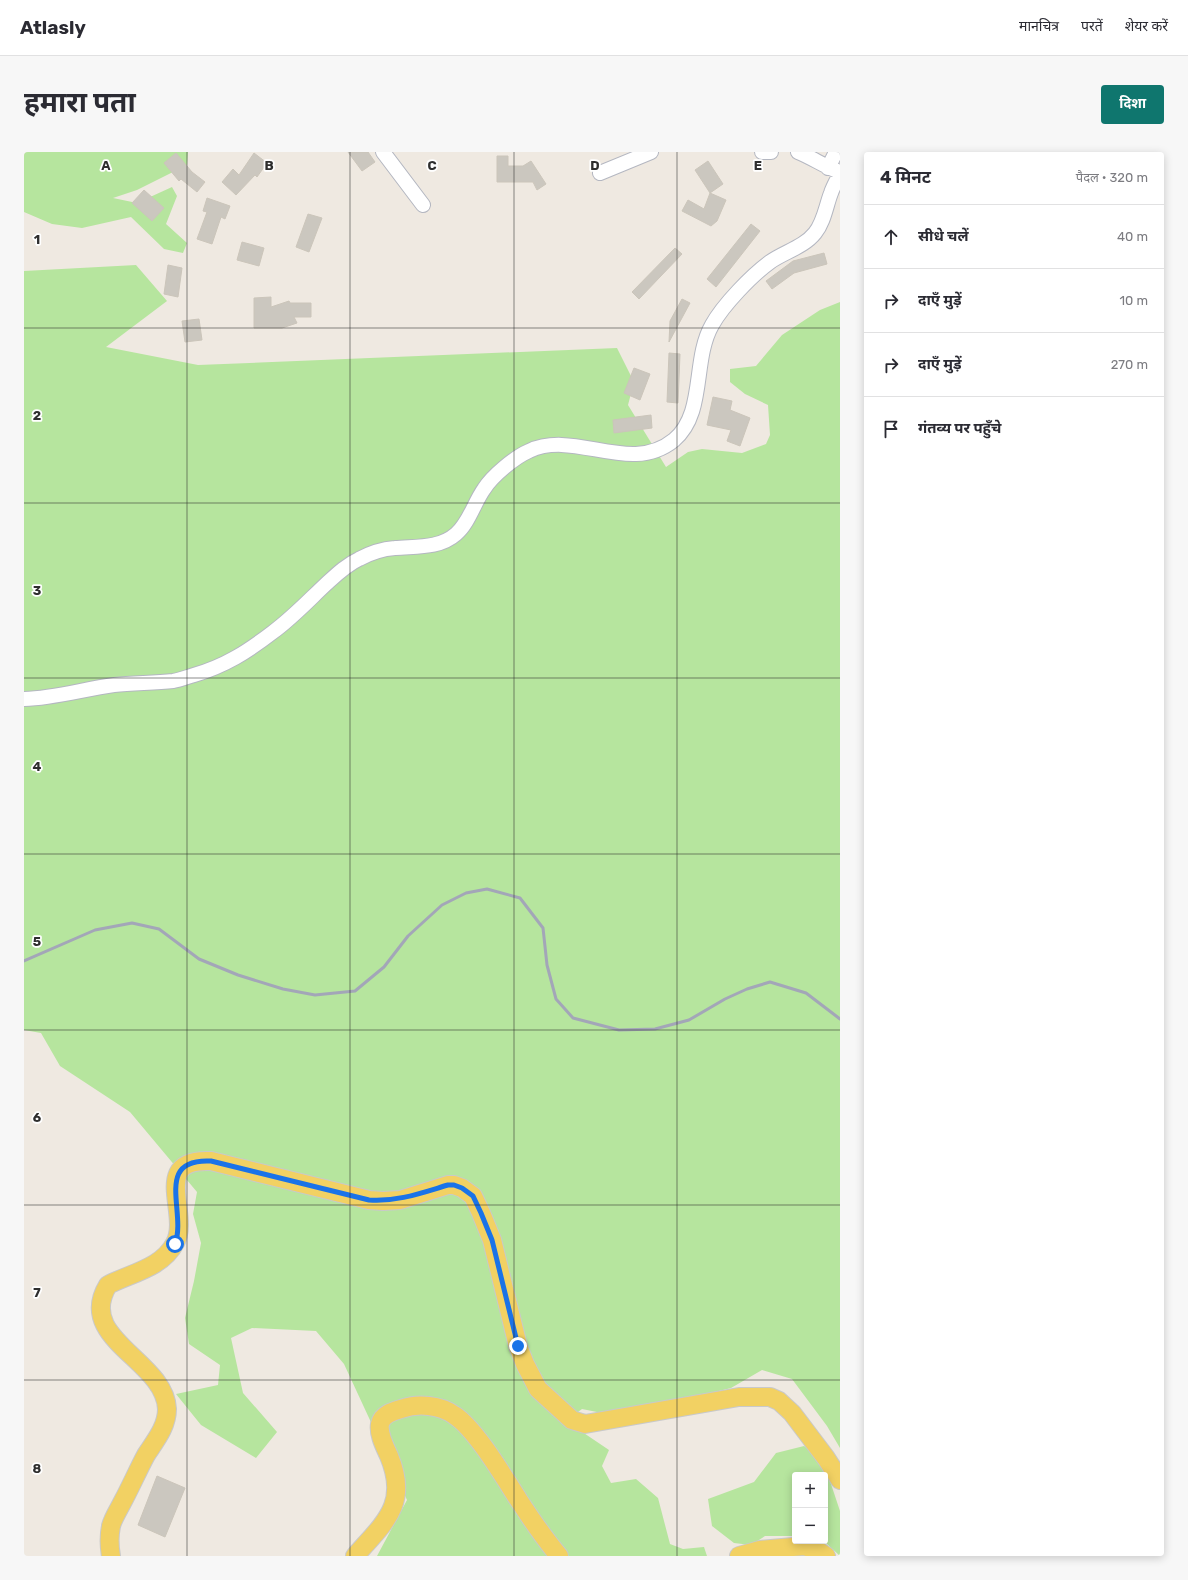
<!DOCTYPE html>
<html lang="hi">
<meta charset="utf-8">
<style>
body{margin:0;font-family:Rubik,"Noto Sans Devanagari",sans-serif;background:#f7f7f7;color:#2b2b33}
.controls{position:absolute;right:12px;bottom:12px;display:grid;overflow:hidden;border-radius:4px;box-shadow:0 2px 10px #0003}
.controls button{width:36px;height:36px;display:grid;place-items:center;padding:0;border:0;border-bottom:1px solid #e1e1e2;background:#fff;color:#2b2b33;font:20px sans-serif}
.stop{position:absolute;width:12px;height:12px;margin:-9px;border:3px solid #1a73e8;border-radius:50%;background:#fff}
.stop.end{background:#1a73e8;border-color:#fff;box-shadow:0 1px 4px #0008}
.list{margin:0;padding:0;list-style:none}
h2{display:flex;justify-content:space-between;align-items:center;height:52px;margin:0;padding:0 16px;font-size:17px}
h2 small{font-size:13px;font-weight:400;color:#7c7c81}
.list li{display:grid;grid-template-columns:26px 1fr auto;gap:12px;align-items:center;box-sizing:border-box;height:64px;padding:0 16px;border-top:1px solid #e1e1e2}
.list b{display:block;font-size:15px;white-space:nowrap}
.list em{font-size:13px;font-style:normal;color:#7c7c81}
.icon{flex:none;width:22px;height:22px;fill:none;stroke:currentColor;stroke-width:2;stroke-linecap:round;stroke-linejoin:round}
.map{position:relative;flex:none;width:816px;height:1404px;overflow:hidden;border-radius:4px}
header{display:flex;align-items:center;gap:24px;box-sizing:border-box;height:56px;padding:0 20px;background:#fff;border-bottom:1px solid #e1e1e2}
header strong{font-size:19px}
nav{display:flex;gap:22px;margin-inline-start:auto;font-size:14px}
.intro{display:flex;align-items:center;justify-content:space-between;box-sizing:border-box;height:96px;padding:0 24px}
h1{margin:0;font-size:28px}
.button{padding:10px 18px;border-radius:4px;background:#0f766e;color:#fff;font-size:14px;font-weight:700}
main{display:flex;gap:24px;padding:0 24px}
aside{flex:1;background:#fff;border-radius:4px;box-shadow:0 2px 10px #0003}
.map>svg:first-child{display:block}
.green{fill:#b6e59e}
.building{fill:#cbc7bf;stroke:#cbc5ba}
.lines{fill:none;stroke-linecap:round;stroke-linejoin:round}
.minor-casing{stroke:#b4b7c1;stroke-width:16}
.major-casing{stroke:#c9c9c9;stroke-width:20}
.minor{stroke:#fff;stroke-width:14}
.major{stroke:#f2d163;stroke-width:18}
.rail{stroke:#a3a6b8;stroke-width:3}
.route{stroke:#1a73e8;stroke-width:5}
.grid{fill:none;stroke:#2e2e2e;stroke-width:1;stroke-opacity:0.55}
.grid-label{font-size:13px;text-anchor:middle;font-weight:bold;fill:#2e2e2e;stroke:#fff;stroke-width:3.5;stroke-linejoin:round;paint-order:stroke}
</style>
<header>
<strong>Atlasly</strong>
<nav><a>मानचित्र</a><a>परतें</a><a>शेयर करें</a></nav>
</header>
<div class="intro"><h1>हमारा पता</h1><a class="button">दिशा</a></div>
<main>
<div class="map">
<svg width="816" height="1404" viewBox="0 0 816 1404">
<rect width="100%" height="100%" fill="#efe9e1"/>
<!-- green -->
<path class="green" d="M0,0h164l-1,13 -50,25 -24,8 24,5 35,-16 5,9 -11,28 21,19 -4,10 -19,-4 -33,-32 -49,11 -30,-4 -28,-12z
M112,113l31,36 -61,46 92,18 419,-17 17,34 -6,23 38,62 22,-15 14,-3 40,4 24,-9 4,-9 -2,-30 -23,-11 -15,-12v-13l26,-3 26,-31 38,-25 20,-8v1146l-13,-22 -35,-47 -30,-9 -31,18 -81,20 -48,5 -20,-4 -16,12 43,29 -7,16 9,17 25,-4 22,19 12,46 13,5 21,-2 3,9h-330l30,-56 -63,-136 -28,-33 -64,-3 -21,10 12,55 34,39 -21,26 -55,-33 -25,-31 42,-9 2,-20 -31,-21 -4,-26 9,-37 7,-38 -8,-29 4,-22 -67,-80 -70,-46 -19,-33 -17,-3v-759z
M780,1294l19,14 17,51v45l-14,-13 -8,-2h7v-66h-30v61h-30l-14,9 -17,-2 -22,-17 -4,-27 46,-17 22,-29z"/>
<!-- building -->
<path class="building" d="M324,0h20l7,10 -13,9z
M152,1l16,19 13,10 -8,10 -16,-13 -2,2 -15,-18z
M230,1l13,10 -10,14 -2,-2 -19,20 -14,-13 11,-13 6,6z
M473,4h11v10h15l8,-5 15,23 -9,6 -4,-8h-36z
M684,9l15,23 -13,9 -15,-23z
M120,38l20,18 -12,13 -20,-18z
M686,41l16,7 -9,21 -6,5 -29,-15 6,-11 16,9z
M183,46l23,8 -5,13 -4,-2 -9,27 -15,-5 10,-27 -4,-1z
M284,62l14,4 -13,34 -13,-5z
M727,72l9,7 -44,56 -9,-8z
M218,90l22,6 -5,18 -22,-6z
M651,96l7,6 -43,45 -7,-7z
M800,101l3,11 -33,9 -22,16 -6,-8 27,-20z
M144,113l14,3 -4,29 -14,-3z
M247,145v10l18,-6 1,2h21v14h-17l3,6 -15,5h-28v-30z
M658,147l8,4 -21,39 1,-21z
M175,167l3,21 -17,2 -3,-21z
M645,201l11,1 -2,49 -11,-1z
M610,216l16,6 -10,26 -16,-7z
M689,245l19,4 -2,9 20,8 -10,28 -13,-5 4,-11 -24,-5z
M627,263l1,13 -38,5 -1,-13z
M133,1324l28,12 -20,49 -27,-12z"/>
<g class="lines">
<!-- minor casing -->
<g class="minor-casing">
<path id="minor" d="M359,0l40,53
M738,0h9
M774,0c15,6 27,15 42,20
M804,16l8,-16
M576,21l51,-21
M0,547c31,-1 60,-10 90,-14 20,-2 40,-2 59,-4 7,-1 14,-4 21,-6 31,-9 53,-23 79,-43 19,-14 35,-31 52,-47 11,-10 21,-20 34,-26 11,-6 23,-10 36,-11 20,-2 44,1 61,-14 13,-11 18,-31 28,-45 8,-13 31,-32 45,-38 46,-22 101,25 145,-11 32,-27 18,-80 38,-115 11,-20 40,-50 58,-63 14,-10 34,-15 45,-29 9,-11 11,-27 16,-40 2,-6 6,-13 9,-19"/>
</g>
<!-- major casing -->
<g class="major-casing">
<path id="major" d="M87,1404c-2,-11 -2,-20 0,-30 2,-8 8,-17 12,-25 8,-15 15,-31 23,-46 9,-14 21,-28 21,-46 -2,-49 -92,-70 -59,-124 23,-12 54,-17 67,-42 16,-29 -26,-85 36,-82l158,39 14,1 17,-1 48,-15h6l8,3 11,8 8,17 11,27 26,106 7,18 13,25 34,31 13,4 154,-27h31l9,4 13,12 34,45 14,22
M331,1404c30,-34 54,-52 34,-100 -4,-9 -11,-22 -9,-32 2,-10 14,-13 21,-15 17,-6 39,-4 53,6 21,13 50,62 64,84 13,20 26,39 41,57
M715,1404l21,-6 44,-4 13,4 9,6"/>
</g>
<!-- minor -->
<use href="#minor" class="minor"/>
<!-- major -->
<use href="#major" class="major"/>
<!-- rail -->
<path class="rail" d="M0,809l71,-31 37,-7 27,6 40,30 39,16 45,14 32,6 40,-4 29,-24 24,-31 34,-31 24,-12 21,-4 33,9 23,30 4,37 9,34 17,19 46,12 36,-1 34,-9 36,-21 22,-10 23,-7 36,11 34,26"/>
</g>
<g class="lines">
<!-- route -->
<path class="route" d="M151,1092c12,-32 -22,-86 36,-83l158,39c28,2 52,-7 79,-15h6l8,3 11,8 8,17 11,27 26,106"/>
</g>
<!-- grid -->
<path class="grid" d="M163,0v1404M326,0v1404M490,0v1404M653,0v1404M0,176h816M0,351h816M0,526h816M0,702h816M0,878h816M0,1053h816M0,1228h816"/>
<g class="grid-label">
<text x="82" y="18">A</text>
<text x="245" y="18">B</text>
<text x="408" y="18">C</text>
<text x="571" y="18">D</text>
<text x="734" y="18">E</text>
<text x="13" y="92">1</text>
<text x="13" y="268">2</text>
<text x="13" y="443">3</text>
<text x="13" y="619">4</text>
<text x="13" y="794">5</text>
<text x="13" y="970">6</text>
<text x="13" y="1145">7</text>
<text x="13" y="1321">8</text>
</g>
</svg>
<div class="controls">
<button>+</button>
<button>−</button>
</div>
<div class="stop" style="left:151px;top:1092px"></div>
<div class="stop end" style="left:494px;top:1194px"></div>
</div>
<aside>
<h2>4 मिनट<small>पैदल · 320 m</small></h2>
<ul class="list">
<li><svg class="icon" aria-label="ahead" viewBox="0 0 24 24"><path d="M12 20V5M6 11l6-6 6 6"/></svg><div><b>सीधे चलें</b></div><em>40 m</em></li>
<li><svg class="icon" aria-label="right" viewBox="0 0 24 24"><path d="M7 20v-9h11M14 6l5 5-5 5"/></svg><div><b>दाएँ मुड़ें</b></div><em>10 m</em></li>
<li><svg class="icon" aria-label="right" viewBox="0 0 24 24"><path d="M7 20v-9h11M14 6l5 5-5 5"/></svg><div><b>दाएँ मुड़ें</b></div><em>270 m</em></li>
<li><svg class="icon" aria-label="arrive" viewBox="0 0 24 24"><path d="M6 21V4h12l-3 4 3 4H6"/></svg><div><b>गंतव्य पर पहुँचे</b></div></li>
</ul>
</aside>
</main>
